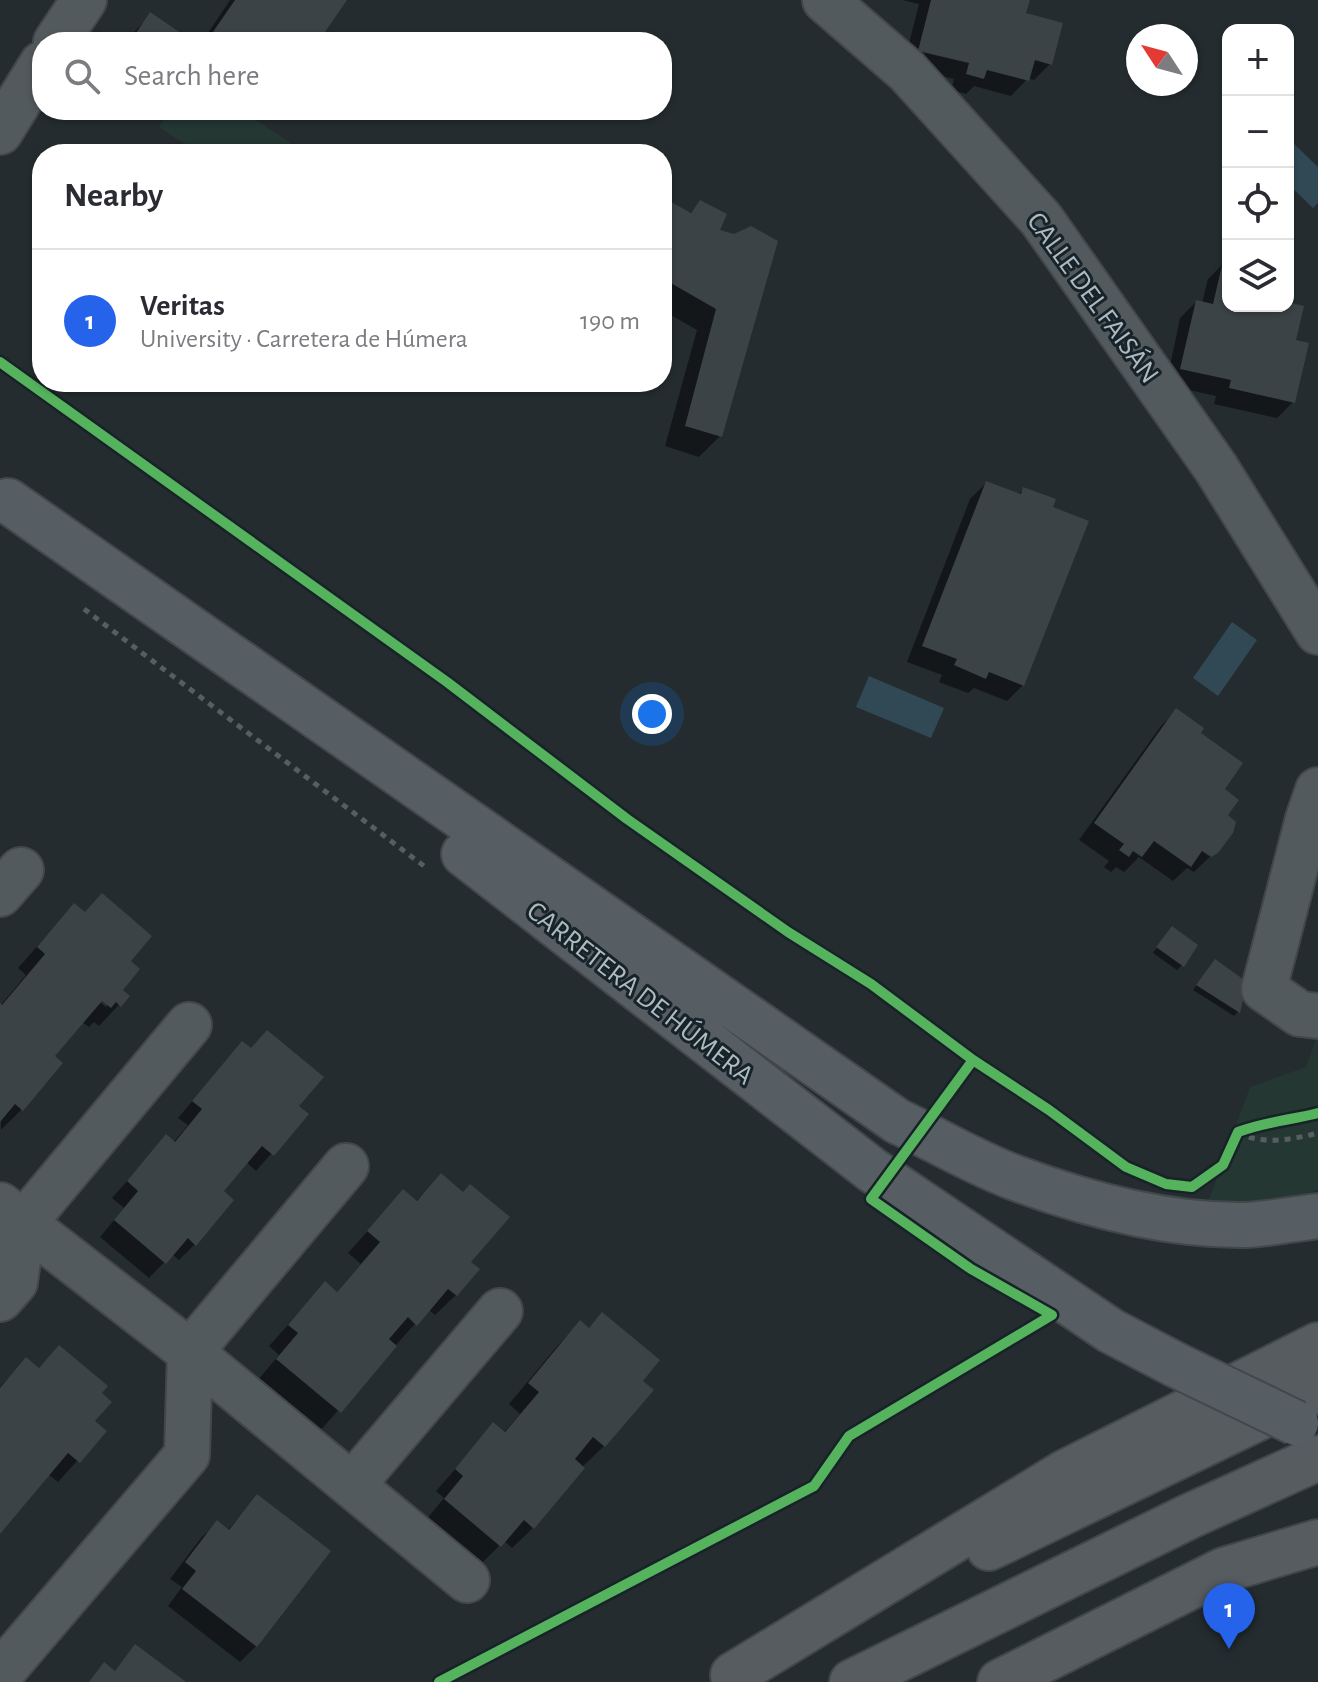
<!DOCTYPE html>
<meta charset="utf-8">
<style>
body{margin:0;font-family:"Alegreya Sans",sans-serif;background:#f2f2f3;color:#2b2b33}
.controls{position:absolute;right:24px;top:24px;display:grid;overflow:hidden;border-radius:16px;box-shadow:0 2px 6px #0004}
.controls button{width:72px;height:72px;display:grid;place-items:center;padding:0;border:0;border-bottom:2px solid #e1e1e2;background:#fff;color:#2b2b33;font:40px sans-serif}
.compass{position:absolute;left:1126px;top:24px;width:72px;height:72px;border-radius:50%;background:#fff;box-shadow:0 2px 6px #0004;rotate:306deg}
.you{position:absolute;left:652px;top:714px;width:28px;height:28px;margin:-20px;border:6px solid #fff;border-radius:50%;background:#1a73e8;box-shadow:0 0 0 12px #1a73e833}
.badge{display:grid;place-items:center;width:52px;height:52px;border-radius:50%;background:#2563eb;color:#fff;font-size:26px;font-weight:700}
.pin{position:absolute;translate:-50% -66px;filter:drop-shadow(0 2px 4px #0008)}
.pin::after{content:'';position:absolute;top:42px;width:28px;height:24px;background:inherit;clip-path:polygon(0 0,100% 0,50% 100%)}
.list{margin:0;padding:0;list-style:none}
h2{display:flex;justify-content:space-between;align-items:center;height:104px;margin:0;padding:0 32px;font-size:34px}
h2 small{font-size:26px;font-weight:400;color:#7c7c81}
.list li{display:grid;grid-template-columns:52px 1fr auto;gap:24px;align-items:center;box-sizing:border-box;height:144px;padding:0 32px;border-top:2px solid #e1e1e2}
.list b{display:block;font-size:30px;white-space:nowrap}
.list p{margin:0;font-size:26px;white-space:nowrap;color:#7c7c81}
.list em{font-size:26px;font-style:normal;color:#7c7c81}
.icon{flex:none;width:44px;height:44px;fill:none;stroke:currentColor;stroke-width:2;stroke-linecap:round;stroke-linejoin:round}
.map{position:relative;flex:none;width:1318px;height:1682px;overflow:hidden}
.search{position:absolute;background:#fff;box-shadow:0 2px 6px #0004;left:32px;top:32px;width:640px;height:88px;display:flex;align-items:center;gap:20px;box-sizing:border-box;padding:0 28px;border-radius:32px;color:#7c7c81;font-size:30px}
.panel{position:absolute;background:#fff;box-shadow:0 2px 6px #0004;left:32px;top:144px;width:640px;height:248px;border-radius:32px}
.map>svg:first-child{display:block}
.green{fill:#243733}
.water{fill:#304955}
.shadow{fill:#0007;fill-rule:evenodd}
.building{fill:#3c4346}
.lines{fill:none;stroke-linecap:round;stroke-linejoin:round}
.minor-casing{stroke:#42474a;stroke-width:48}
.secondary-casing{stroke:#42474a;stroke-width:48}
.trunk-casing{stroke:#40474b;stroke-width:48}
.path{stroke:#565e61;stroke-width:5;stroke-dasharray:6 6;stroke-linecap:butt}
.minor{stroke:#535a5e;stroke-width:44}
.secondary{stroke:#575e63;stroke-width:44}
.trunk{stroke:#565c5f;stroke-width:44}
.secondary-bridge-casing{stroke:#42474a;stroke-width:48;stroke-linecap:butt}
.secondary-bridge{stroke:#575e63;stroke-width:44}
.cycleway-casing{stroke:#182329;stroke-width:15}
.cycleway{stroke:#56b35d;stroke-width:10}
.labels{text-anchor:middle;stroke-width:6;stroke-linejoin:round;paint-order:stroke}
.street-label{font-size:28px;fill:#acbac2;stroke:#182329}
</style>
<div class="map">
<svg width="1318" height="1682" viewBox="0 0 1318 1682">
<rect width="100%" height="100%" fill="#242c2f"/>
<!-- green -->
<path class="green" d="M169,110h71l60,39 -4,5h-96l-41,-27z
M1318,1034v156l-92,22 -18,-10 42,-115 56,-20z"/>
<!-- water -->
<path class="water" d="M1288,138l30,29v36l-5,5 -25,-24z
M1232,622l25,18 -39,56 -25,-18z
M869,676l75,32 -13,30 -75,-31z"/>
<!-- shadow -->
<path class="shadow" d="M230,0h114l-28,42h-114z
M902,0h126l-4,15 26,49 -16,16 -6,-2 -17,18 -37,-10 -8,8 -15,-4 3,-11 -51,-12 16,-63z
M150,15l40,27h-65z
M243,110h24l-10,9z
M662,199l27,15 12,-12 16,29 3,205 -21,21 -34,-11 32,-116 -35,-20z
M1224,263l4,1v42l60,-2 6,37 -1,61 -16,16 -63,-14 2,-8 -50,-11 14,-67 16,-16 6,1 6,-24z
M986,483l32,12 6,-6 -1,196 -16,16 -33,-13 -6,5 -29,-11 3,-7 -35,-13 63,-163z
M1177,710l21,24 28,81 -1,27 -31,30 -7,-4 -14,13 -34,-24 -15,15 -8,-5 -5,5 -7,-5 5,-6 -30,-21 82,-114z
M74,905l54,56 -8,29 7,6 -28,30 -5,-4 -5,5 -7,-5 -30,35 -31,53 -20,20 -1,-124 26,-31 -8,-7zM93,996l16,8 -3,3z
M1167,933l15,32 -5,5 -24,-17z
M1210,967l35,16 -7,29 -4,4 -41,-26z
M227,1060l79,54 -50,57 -10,-9 -25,30 -26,52 -16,16 -7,-6 -23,24 -49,-41 24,-29 -12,-10 54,-61 7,6 15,-18 -10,-7z
M441,1176l22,18 6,68 -13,33 -21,20 -7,-6 -109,123 -62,-51 22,-26 -10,-9 56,-62 11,9 25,-29 -13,-11 55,-61 12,10z
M602,1315l38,66 -36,65 -22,21 -49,61 -21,20 -8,-7 -25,25 -54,-45 19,-23 -8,-7 58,-66 9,8 17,-19 -11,-10 50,-60 21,-21 7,7z
M59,1347l40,46 -7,28 12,10 -46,51 -10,-8 -48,57v-144l26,-27 11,10z
M257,1497l-1,149 -16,16 -72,-56 14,-19 -12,-8 31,-41 16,-15 10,8z"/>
<!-- building -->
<path class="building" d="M235,0h112l-29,42h-112z
M931,0h99l-4,13 37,10 -11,42 -17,-5 -6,21 -42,-11 -3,9 -18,-5 3,-11 -51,-12z
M150,12l44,30h-64z
M662,197l29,16 9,-13 27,14 -7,16 14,4 17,-8 27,15 -56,196 -37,-11 31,-117 -54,-31z
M1223,261l5,1v44h60v-4l16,4 -8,34 13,3 -14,60 -66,-15 2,-8 -51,-11 16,-69 17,4z
M986,481l35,13 2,-7 33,12 -3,8 36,14 -65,165 -35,-14 -3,7 -32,-14 3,-6 -35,-13z
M1176,708l28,20 -3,5 42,30 -18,26 14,11 -11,15 8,7 -3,11 -15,20 -7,4 -9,-6 -11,16 -37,-26 -12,16 -9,-6 -4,6 -10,-7 5,-6 -30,-21z
M102,893l50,43 -21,25 9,8 -17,21 7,6 -9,11 -5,-5 -5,6 -9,-7 -47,55 8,7 -40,48 -8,-7 -15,18v-119l2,2 43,-51 -8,-7 37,-44 11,9z
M1172,926l26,19 -14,22 -28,-20z
M1215,959l32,23 -7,31 -44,-28z
M267,1030l57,47 -25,29 10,8 -35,42 -12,-10 -38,45 10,9 -38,46 -8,-8 -22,26 -52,-44 24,-29 -11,-10 39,-47 9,8 27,-33 -10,-8 50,-60 9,7z
M441,1173l22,19 7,-8 40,33 -39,45 9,7 -23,27 -9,-7 -31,37 -9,-9 -19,22 8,7 -56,67 -65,-54 22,-26 -10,-8 37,-44 12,11 43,-50 -13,-11 36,-42 14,12z
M602,1312l58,48 -17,21 11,9 -49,57 -12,-10 -18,22 10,9 -51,61 -10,-9 -23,27 -57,-48 19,-23 -8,-7 38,-47 12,10 34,-40 -11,-9 52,-63 9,8z
M59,1345l49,41 -6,7 10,9 -17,19 12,10 -27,32 -12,-10 -68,81v-146l26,-31 13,11z
M257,1494l74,57 -74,96 -75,-58 14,-18 -11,-9 32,-42 12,10z
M135,1644l51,38h-97l15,-20 11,9z"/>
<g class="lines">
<!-- minor casing -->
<g class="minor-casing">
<path id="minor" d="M825,0l82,71 134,148 175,249 102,164
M56,42l28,-42
M0,132l42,-68
M1318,790l-10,29 -44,170 36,25 18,2
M0,894l21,-24
M0,1205l190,147 277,228
M0,1299l15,-17 8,-58 166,-199
M353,1484l147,-173
M0,1674l187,-219 3,-103 156,-186"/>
</g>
<!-- secondary casing -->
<g class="secondary-casing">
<path id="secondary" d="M8,501l889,620c38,18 76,41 116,56 72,27 155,49 232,48 24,-1 49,-6 73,-9
M464,854l408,316 239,161 65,34"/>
</g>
<!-- trunk casing -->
<g class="trunk-casing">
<path id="trunk" d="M989,1548l329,-159
M733,1675l331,-202 254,-128
M852,1682l338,-166 128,-58
M1000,1682l224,-112 94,-28"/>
</g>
<!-- path -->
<path class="path" d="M84,609l340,257
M1238,1132c22,14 57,7 80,1"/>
<!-- minor -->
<use href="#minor" class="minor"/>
<!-- secondary -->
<use href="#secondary" class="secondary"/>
<!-- trunk -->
<use href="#trunk" class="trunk"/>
<!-- secondary-bridge casing -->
<g class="secondary-bridge-casing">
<path id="secondary-bridge" d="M1176,1365l120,58"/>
</g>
<!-- secondary-bridge -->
<use href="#secondary-bridge" class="secondary-bridge"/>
<!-- cycleway casing -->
<g class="cycleway-casing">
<path id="cycleway" d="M0,362l447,320 180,137 161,113 83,52 102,76 76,50 77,57 40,17 26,3 31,-22 15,-33c26,-10 53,-12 80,-19
M439,1682l375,-196 35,-50 203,-121 -81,-46 -100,-70 102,-139"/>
</g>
<!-- cycleway -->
<use href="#cycleway" class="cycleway"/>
</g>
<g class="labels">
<!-- street labels -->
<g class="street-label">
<text transform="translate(1094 297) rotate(54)" y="10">CALLE DEL FAISÁN</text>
<text transform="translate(641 992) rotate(38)" y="10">CARRETERA DE HÚMERA</text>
</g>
</g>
</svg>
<div class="controls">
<button>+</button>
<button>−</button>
<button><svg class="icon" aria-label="locate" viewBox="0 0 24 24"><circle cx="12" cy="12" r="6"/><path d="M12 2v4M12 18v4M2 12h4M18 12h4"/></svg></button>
<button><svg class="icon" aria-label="layers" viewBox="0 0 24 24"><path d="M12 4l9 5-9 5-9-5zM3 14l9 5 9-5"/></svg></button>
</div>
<svg class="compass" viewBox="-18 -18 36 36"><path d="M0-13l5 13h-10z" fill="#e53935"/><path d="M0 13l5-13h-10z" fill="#7c7c81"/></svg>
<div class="you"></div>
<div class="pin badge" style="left:1229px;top:1649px">1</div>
<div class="search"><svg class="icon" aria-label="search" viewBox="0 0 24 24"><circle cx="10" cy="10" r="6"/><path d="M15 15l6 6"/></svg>Search here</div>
<section class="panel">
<h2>Nearby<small></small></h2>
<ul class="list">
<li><span class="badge">1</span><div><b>Veritas</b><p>University · Carretera de Húmera</p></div><em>190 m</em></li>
</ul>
</section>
</div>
